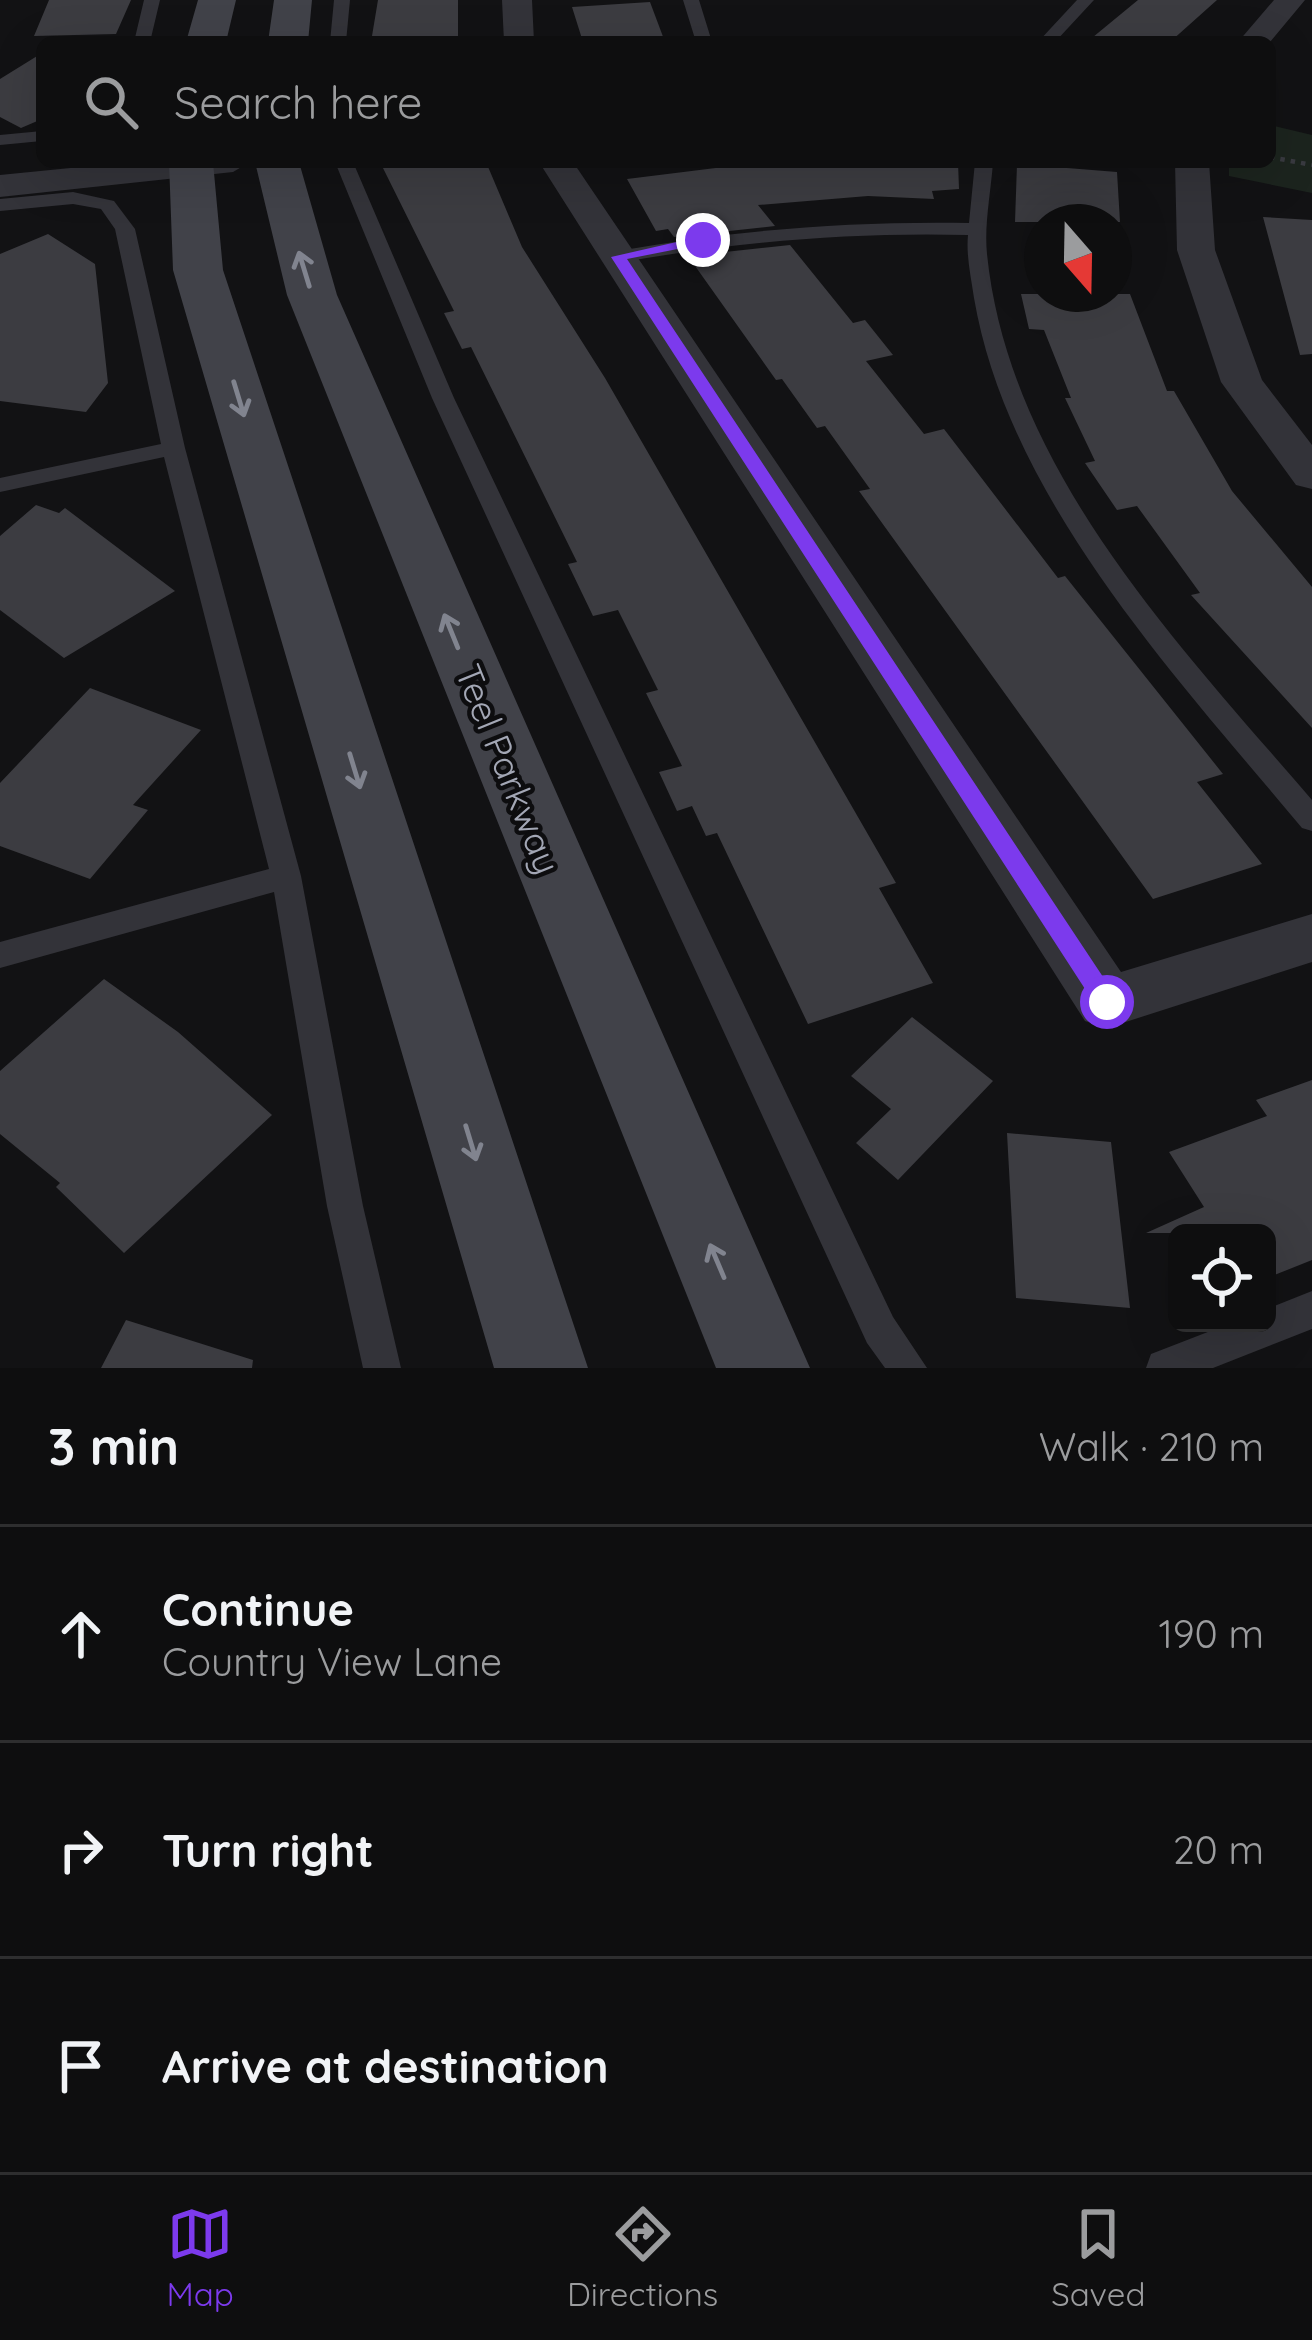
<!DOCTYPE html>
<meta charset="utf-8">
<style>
body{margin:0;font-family:Quicksand,sans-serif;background:#171718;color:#f1f3f6}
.controls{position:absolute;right:36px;bottom:36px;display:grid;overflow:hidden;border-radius:18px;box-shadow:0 12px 48px #0002}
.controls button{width:108px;height:108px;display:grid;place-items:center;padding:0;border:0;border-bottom:3px solid #2e2e2f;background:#0e0e0f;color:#f1f3f6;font:60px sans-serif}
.compass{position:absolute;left:1024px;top:204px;width:108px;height:108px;border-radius:50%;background:#0e0e0f;box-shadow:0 12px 48px #0002;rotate:160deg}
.stop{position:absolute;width:36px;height:36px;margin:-27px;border:9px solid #7c3aed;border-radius:50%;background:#fff}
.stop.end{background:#7c3aed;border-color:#fff;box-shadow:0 3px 12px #0008}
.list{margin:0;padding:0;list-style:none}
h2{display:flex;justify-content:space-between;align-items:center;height:156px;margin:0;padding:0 48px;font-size:51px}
h2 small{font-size:39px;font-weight:400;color:#9b9c9e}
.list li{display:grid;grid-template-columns:78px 1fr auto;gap:36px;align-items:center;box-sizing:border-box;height:216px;padding:0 48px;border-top:3px solid #2e2e2f}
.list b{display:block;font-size:45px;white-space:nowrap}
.list p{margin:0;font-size:39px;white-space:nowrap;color:#9b9c9e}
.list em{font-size:39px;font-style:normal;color:#9b9c9e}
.icon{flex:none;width:66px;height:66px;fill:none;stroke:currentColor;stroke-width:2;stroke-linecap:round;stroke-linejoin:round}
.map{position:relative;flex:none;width:1312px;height:1368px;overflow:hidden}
.search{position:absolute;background:#0e0e0f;box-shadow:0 12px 48px #0002;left:36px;right:36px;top:36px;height:132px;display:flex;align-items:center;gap:30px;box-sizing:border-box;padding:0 42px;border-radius:18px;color:#9b9c9e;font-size:45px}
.sheet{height:804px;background:#0e0e0f}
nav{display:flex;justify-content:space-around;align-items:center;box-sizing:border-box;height:168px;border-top:3px solid #2e2e2f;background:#0e0e0f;font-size:33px;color:#9b9c9e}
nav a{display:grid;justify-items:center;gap:6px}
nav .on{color:#7c3aed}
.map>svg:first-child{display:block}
.green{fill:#1c241e}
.building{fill:#3c3c41}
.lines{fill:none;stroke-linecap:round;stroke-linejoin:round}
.path{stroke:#393a40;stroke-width:4.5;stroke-dasharray:4.5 6;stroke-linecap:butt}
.service{fill:#333339;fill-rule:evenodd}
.minor{fill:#333339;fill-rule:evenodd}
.secondary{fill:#414249;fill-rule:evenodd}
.oneway{stroke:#81848f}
.route{fill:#7c3aed}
.labels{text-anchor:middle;stroke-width:9;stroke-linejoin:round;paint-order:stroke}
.street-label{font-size:36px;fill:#a3a7b5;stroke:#0d0d0f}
</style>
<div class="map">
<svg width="1312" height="1368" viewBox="0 0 1312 1368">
<rect width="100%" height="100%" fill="#121214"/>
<!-- green -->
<path class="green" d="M1270,125l42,10v58l-83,-17v-14h41z"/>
<!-- building -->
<path class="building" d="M49,0h82l-15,34 -82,2z
M378,0h80v42h-87z
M1138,0h79l-47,42h-83z
M650,2l15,40h-82l-11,-35z
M42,53v66l-21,9 -21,-11v-38z
M380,162h106l36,85 83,131 291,505 -17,5 54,95 -125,41 -91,-191 -11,3 -14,-30 -15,5 -18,-39 23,-6 -36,-73 12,-3 -40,-80 -25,6 -25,-52 9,-2 -106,-215 -9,2 -18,-36 10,-2z
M958,162l1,27 -27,2 2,8 -66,-3 -110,9 17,21 -101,11 -6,-8 -12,2 -29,-52 129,-16z
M1017,164l100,8 3,50h-105z
M1263,217l49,3v134l-12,1z
M48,234l47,30 13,119 -22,29 -86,-11v-147z
M790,245l63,78 12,-3 28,35 -27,6 58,73 20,-5 114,149 7,-2 158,198 -26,8 65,82 -109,35 -294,-408 11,-2 -45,-63 -8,2 -35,-49 -6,1 -88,-124z
M1021,294h109l37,97h7l58,100 80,96v141l-121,-133 9,-2 -63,-87 -20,4 -32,-47 10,-2 -30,-63h6l-27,-68 -15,-1z
M36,505l23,8 6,-5 110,83 -111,67 -64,-48v-74z
M90,688l111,42 -68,75 15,5 -58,69 -90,-33v-63z
M104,979l74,53 94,83 -148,138 -68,-66 4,-4 -60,-49v-63z
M912,1017l81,64 -95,99 -42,-37 35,-34 -40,-33z
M1312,1080v180l-45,18v-45h-121l58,-26 -35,-55 98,-36 -11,-16z
M1007,1133l104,9 19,166 -114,-10z
M126,1320l127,40 -1,8h-151z"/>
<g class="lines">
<!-- path -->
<path class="path" d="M1270,157l42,8"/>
<!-- service -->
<path class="service" d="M144,0h16l-10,42h-16z
M334,0h16l-4,42h-16z
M683,0h16l13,42h-16z
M1077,0h17l-39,42h-17z
M772,37h90l8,5h-106z
M42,131v10l-42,4v-10z
M335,162h18l101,236 439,919 34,51h-42l-18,-25 -435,-945z
M975,162h18c-2,29 -9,63 -6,92 22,215 190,389 325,546v31l-10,-3c-126,-151 -294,-330 -328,-530 -3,-21 -8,-42 -6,-63 -118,-3 -234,7 -350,28l-10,-6 10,-6c117,-21 233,-30 351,-28z
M73,192l41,9 21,28 50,219 116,428 62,330 38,162h-38l-36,-162 -53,-314 -274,76v-26l269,-73 -105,-412 -164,35v-14l161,-34 -46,-215 -14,-20 -28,-5 -73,7v-12z
M1312,1291v38l-99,39h-67l5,-14 80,-31h36v-14z"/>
<!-- minor -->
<path class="minor" d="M502,0h30l2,42h-30z
M1274,0h31l-35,42h-32z
M131,162h119l-17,10 -233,25v-22z
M539,162h34l548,810 191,-58v48l-205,66 -22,-7z
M1175,162h34l6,88 47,130 50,65v44l-16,-4 -75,-103 -44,-132z"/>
<!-- secondary -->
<path class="secondary" d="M198,0h38l-10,42h-40z
M274,0h38l-4,42h-40z
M169,162h44l10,108 365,1098h-94l-321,-1098z
M255,162h44l38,133 473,1073h-94l-429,-1073z"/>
</g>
<!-- one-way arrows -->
<defs><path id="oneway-shaft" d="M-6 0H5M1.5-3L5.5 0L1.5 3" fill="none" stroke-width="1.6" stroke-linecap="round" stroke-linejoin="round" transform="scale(3)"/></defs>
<g class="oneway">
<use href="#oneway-shaft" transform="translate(304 269) rotate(-107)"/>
<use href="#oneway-shaft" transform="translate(239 399) rotate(73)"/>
<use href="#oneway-shaft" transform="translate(451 631) rotate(-112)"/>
<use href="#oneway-shaft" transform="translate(355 771) rotate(73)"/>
<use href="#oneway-shaft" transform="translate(471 1143) rotate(73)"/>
<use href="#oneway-shaft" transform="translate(717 1261) rotate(-113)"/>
</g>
<!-- route -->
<path class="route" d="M703,236l5,7 -81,16 488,736v14h-17l-487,-752z"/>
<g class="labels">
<!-- street labels -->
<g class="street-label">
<text transform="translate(508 769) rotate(68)" y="13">Teel Parkway</text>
</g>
</g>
</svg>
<div class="controls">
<button><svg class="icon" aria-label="locate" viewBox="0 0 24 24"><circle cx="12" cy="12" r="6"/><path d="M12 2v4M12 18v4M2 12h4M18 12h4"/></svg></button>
</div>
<svg class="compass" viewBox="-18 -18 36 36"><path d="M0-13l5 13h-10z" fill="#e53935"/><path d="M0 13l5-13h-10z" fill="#9b9c9e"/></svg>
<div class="stop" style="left:1107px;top:1002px"></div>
<div class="stop end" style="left:703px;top:240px"></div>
<div class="search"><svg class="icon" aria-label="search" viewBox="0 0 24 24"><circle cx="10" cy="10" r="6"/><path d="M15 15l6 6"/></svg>Search here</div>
</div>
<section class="sheet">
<h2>3 min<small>Walk · 210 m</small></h2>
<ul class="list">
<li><svg class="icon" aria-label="ahead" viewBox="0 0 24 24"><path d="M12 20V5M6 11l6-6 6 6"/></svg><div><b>Continue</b><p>Country View Lane</p></div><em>190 m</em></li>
<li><svg class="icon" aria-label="right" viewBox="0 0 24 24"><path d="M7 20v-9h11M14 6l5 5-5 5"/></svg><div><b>Turn right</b></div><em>20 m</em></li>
<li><svg class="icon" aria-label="arrive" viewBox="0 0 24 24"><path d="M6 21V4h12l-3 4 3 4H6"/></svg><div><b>Arrive at destination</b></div></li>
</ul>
</section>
<nav>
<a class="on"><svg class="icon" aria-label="map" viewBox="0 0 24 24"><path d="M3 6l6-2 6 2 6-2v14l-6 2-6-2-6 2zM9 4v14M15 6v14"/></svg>Map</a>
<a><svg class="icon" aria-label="directions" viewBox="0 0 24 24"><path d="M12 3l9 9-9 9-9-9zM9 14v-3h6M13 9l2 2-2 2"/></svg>Directions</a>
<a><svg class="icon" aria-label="saved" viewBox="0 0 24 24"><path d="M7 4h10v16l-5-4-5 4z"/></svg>Saved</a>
</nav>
